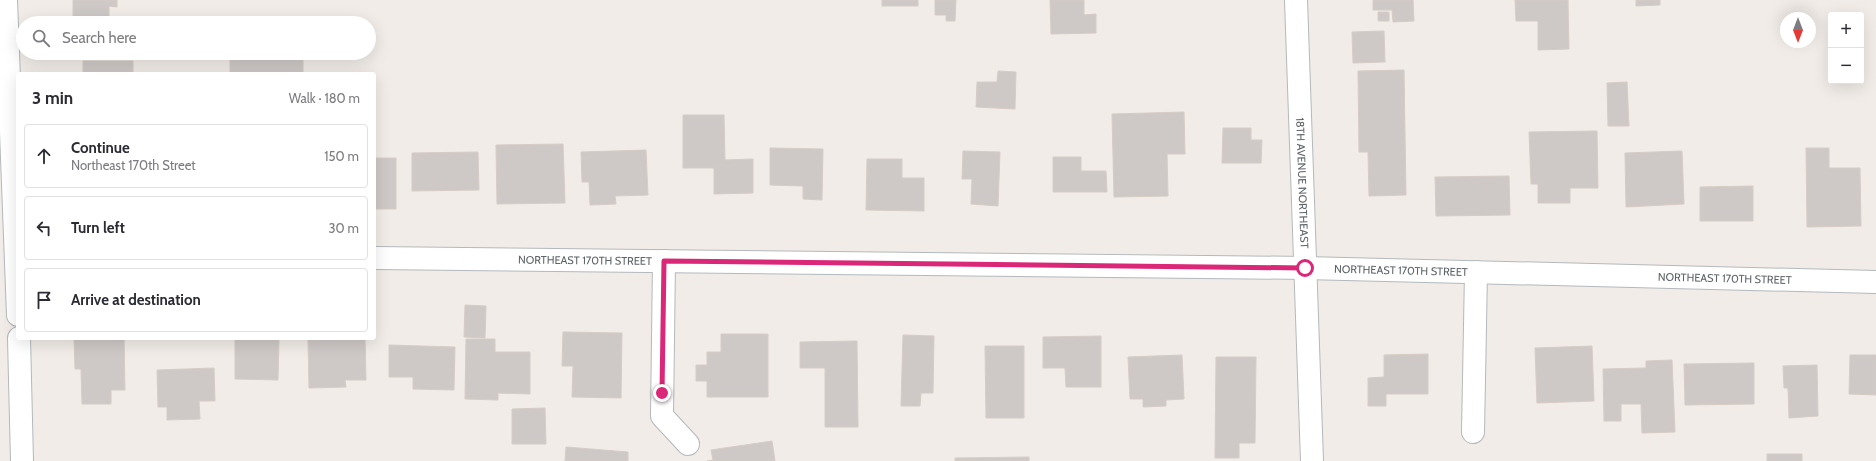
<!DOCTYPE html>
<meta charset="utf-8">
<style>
body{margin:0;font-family:Cabin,sans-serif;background:#f2f2f3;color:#2b2b33}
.controls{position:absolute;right:12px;top:12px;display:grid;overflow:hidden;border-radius:4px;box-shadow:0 4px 16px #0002}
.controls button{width:36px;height:36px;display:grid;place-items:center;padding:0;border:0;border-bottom:1px solid #e1e1e2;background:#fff;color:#2b2b33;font:20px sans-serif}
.compass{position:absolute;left:1780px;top:12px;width:36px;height:36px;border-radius:50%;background:#fff;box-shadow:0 4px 16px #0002;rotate:180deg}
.stop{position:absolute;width:12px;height:12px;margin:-9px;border:3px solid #db2777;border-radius:50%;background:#fff}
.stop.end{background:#db2777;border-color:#fff;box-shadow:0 1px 4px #0008}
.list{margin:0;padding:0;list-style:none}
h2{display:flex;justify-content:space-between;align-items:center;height:52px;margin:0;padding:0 16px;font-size:17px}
h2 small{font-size:13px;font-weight:400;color:#7c7c81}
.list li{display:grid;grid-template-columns:26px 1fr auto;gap:12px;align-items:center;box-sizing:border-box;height:64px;margin:0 8px 8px;padding:0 8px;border:1px solid #e1e1e2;border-radius:4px}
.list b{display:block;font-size:15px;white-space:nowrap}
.list p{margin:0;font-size:13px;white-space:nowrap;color:#7c7c81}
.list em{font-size:13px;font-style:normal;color:#7c7c81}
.icon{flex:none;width:22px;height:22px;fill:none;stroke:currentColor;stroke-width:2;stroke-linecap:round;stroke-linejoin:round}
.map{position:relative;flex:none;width:1876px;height:461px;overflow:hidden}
.search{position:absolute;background:#fff;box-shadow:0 4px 16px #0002;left:16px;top:16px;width:360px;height:44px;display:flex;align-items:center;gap:10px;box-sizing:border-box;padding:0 14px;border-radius:22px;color:#7c7c81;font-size:15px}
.panel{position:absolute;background:#fff;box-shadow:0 4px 16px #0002;left:16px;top:72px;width:360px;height:268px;border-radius:4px}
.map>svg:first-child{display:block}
.building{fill:#cec9c6;stroke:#d6ccc5}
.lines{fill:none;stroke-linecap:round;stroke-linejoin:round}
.minor-casing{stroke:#b4b9bc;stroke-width:24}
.minor{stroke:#fff;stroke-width:22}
.route{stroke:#db2777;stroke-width:5}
.labels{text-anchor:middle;stroke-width:3;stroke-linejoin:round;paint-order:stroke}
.street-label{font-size:11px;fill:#5e6568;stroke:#fff}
</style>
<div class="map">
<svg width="1876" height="461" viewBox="0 0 1876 461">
<rect width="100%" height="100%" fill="#f1ece7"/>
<!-- building -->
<path class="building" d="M73,0h44v7l-8,-1v17h-36z
M882,0h36v6h-36z
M935,0h21l-1,21h-9v-6h-11z
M1050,0h34v15l12,-1v19l-45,1z
M1373,0h40l1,21 -21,1 -1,-12h-19z
M1515,0h53l1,49 -31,1v-29h-22z
M1636,0h24v5l-24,1z
M1378,12h11v9h-11z
M1384,31l1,31 -32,1 -1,-31z
M303,58v16h-73v-15z
M83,61h50v13h-50z
M1404,70l2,125 -37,1 -1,-44h-9l-1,-81z
M998,71l18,1 -1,37 -39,-2 1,-25h20z
M1627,82l2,44h-21l-1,-43z
M1184,112l1,42h-18l1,42 -54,1 -2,-83z
M683,115h41l1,45 28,-1v34l-39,1v-26h-31z
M1223,128h28v12h11l-1,23h-39z
M1597,131l1,57h-28v15h-32v-19h-7l-2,-52z
M563,144l2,59 -68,1 -1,-59z
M770,148l53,1 -1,51 -19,-1v-13l-33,-1z
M1806,148h23v20h31l1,58 -54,1z
M646,150l2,45 -33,1 1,8 -26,1 -1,-23h-7l-1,-30z
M963,151l37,1 -2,54 -27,-2 1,-25h-10z
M1682,151l2,53 -58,3 -1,-54z
M478,152l1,38 -67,1v-38z
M1053,157h28v14h25l1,21h-54z
M374,158h22v51h-22z
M867,159h35v19h22v33l-58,-1z
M1509,176l1,39 -74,1 -1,-39z
M1753,186v35h-53v-34z
M465,305l21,1 -1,32 -21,-1z
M563,332l59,1 -1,65 -49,-1 1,-31h-11z
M721,334h47v63h-61v-16h-11v-16h11v-13h14z
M903,335l31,1 -1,57h-12l-1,13h-19z
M1101,336v51h-35l-1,-19h-22v-31z
M74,338h50l1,52h-14v14h-29l-1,-35h-6z
M263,338h16l-1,42 -43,-1v-40h28z
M365,339l1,41h-21l1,7 -37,1 -1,-48z
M466,339h29v13h35v42l-32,-1v7l-33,-1z
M857,341l1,86h-33v-59h-25v-26z
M389,345l66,2 -1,43 -41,-1v-12h-24z
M985,346h39v72h-38z
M1592,346l2,55 -57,2 -2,-55z
M1428,354v40h-42v12h-18v-28l16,-1v-22z
M1182,355l2,44 -18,1v6l-23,1v-8h-13l-2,-42z
M1850,355h26v40l-27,-1z
M1216,357h40l-1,86h-16v15h-24z
M1672,360l3,72 -33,1 -1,-29h-20v17h-17l-1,-52 43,-1v-7z
M1754,363v41l-69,1 -1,-41z
M1817,365l1,51 -29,2 -1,-30h-4l-1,-22z
M214,368l1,33h-16l1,18 -33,1v-13h-9l-1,-37z
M545,408l1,36h-34v-35z
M772,441l3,20h-68l6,-1 -2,-10z
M566,447l62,5v9h-63z
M1767,454h35v7h-35z
M1029,457v4h-74v-3z"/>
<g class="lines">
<!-- minor casing -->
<g class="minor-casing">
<g id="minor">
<path d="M6,0l12,315"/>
<path id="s1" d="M1296,0l16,461"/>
<path id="s2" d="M374,258l931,10 571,14"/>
<path d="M664,261l-2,155 26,28"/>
<path d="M19,338l3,123"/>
<path d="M1473,432l3,-160"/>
</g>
</g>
<!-- minor -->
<use href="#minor" class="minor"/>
</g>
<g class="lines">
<!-- route -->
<path class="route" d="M662,393l2,-132 641,7"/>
</g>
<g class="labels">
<!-- street labels -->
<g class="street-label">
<text dy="4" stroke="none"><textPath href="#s1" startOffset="183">18TH AVENUE NORTHEAST</textPath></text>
<text dy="4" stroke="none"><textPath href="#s2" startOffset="211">NORTHEAST 170TH STREET</textPath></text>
<text dy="4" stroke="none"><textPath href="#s2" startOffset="1027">NORTHEAST 170TH STREET</textPath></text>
<text dy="4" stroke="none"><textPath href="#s2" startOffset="1351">NORTHEAST 170TH STREET</textPath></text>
</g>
</g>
</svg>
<div class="controls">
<button>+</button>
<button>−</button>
</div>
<svg class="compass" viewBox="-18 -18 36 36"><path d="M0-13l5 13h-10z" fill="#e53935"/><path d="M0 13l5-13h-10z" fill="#7c7c81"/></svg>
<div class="stop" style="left:1305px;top:268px"></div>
<div class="stop end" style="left:662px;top:393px"></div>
<div class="search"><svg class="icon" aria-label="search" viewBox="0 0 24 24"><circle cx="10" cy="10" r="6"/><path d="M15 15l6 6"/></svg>Search here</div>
<section class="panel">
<h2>3 min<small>Walk · 180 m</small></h2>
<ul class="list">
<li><svg class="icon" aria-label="ahead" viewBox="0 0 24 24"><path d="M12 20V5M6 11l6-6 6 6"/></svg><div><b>Continue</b><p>Northeast 170th Street</p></div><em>150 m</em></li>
<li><svg class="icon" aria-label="left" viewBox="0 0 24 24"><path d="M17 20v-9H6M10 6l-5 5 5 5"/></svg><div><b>Turn left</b></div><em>30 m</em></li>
<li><svg class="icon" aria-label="arrive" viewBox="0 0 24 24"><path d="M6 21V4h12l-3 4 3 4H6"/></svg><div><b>Arrive at destination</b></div></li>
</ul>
</section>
</div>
